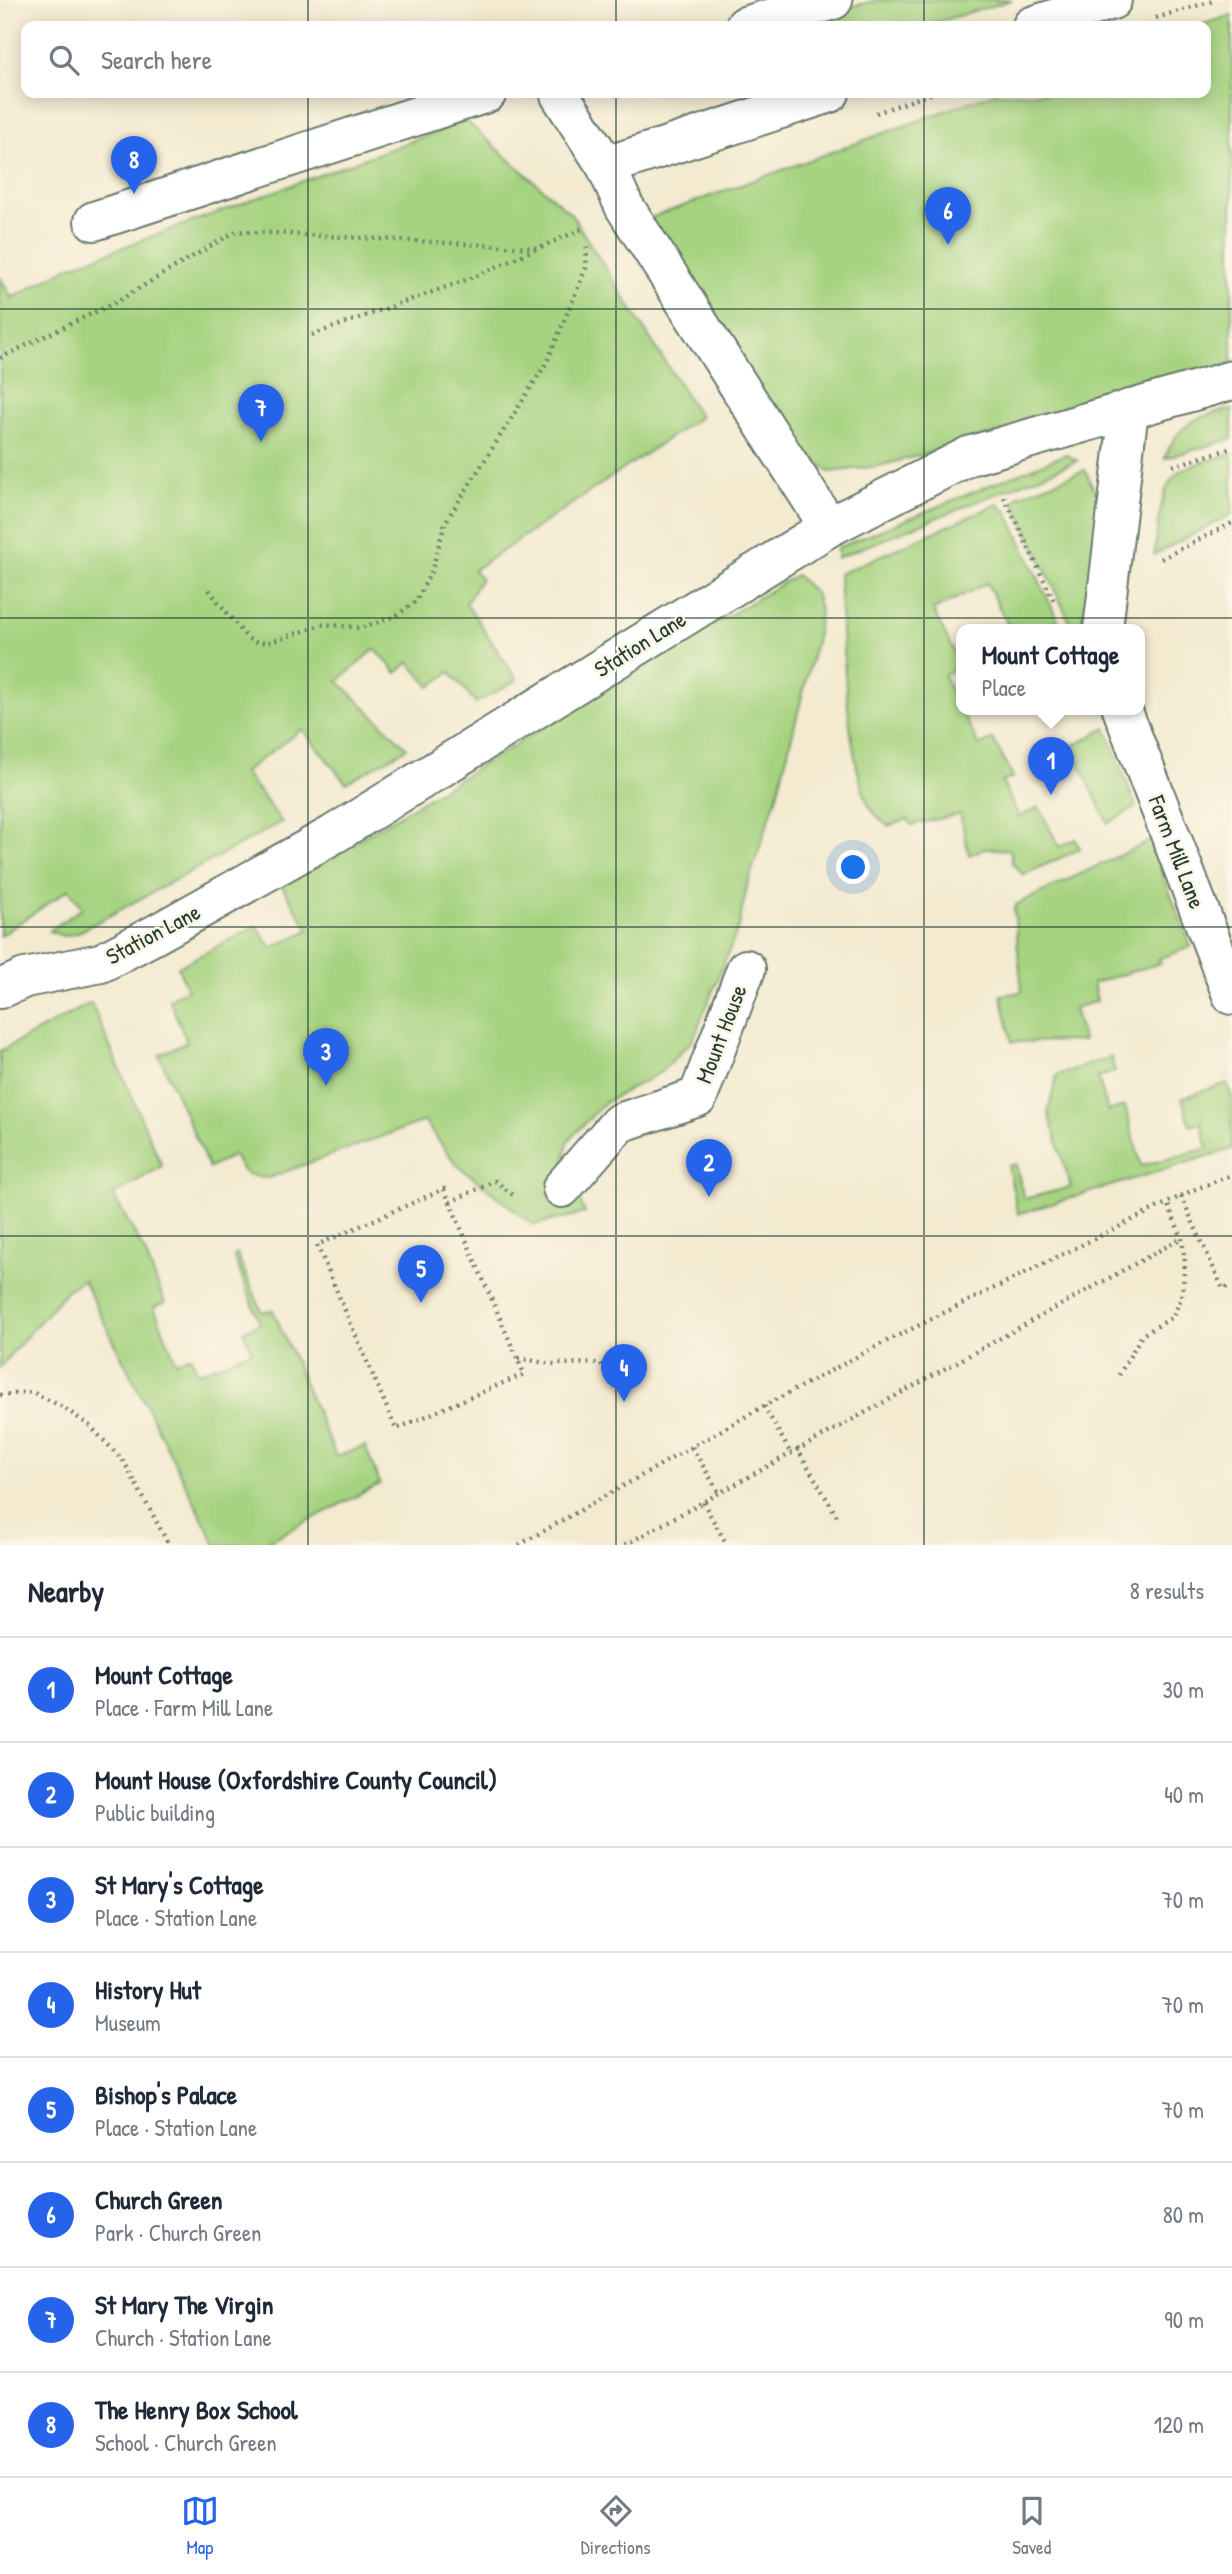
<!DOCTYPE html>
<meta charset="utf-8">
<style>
body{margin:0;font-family:"Patrick Hand",sans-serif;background:#f2f2f3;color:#1f2937}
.you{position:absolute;left:854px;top:868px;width:24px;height:24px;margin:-18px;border:5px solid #fff;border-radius:50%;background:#1a73e8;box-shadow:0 0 0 10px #1a73e833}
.badge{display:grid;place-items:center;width:46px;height:46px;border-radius:50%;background:#2563eb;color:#fff;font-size:23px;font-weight:700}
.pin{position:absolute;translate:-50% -58px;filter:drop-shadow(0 2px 4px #0008)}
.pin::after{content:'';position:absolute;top:37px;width:24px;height:21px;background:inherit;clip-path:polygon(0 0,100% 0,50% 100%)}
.popup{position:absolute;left:956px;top:624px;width:189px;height:91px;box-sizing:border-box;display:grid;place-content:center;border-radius:14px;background:#fff;filter:drop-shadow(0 2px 5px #0005);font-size:23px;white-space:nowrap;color:#747a83}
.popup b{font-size:26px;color:#1f2937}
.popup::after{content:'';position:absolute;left:50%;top:100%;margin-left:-14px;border:14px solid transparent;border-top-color:#fff}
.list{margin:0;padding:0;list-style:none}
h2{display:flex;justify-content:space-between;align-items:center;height:91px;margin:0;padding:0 28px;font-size:30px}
h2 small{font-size:23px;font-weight:400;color:#747a83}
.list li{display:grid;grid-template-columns:46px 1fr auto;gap:21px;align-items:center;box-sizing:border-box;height:105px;padding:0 28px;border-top:2px solid #e0e1e3}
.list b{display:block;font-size:26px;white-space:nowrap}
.list p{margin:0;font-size:23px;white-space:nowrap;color:#747a83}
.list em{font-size:23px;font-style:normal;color:#747a83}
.icon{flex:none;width:38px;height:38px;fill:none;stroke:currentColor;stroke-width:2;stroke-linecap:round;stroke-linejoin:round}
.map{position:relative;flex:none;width:1232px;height:1545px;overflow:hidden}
.search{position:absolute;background:#fff;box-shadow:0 4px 18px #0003;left:21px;right:21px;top:21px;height:77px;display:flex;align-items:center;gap:18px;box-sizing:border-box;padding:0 24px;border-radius:14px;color:#747a83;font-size:26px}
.sheet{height:931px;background:#fff}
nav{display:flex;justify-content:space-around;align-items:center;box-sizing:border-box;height:98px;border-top:2px solid #e0e1e3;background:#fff;font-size:19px;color:#747a83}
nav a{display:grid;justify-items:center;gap:4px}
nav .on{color:#2563eb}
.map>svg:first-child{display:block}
.green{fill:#a6d380;stroke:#62885a;stroke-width:2}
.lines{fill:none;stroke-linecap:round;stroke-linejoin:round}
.minor-casing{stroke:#697a6b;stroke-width:42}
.path{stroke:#697a6b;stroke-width:4.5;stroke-dasharray:2 5;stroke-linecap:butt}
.minor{stroke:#fff;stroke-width:38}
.grid{fill:none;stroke:#1f3d34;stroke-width:2;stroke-opacity:0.55}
.labels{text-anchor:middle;stroke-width:5;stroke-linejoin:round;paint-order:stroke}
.street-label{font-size:23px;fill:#1f3d34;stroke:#fcf5e5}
</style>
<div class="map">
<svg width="1232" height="1545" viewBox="0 0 1232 1545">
<rect width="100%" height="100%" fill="#fcf5e5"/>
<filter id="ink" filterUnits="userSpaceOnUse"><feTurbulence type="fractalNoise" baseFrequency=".0143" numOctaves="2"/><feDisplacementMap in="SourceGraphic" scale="14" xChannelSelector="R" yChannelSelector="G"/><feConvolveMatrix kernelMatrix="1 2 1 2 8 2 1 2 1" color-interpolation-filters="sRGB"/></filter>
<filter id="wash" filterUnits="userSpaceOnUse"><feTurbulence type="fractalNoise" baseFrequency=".00686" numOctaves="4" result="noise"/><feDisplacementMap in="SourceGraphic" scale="28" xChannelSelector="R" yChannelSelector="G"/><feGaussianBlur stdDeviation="1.57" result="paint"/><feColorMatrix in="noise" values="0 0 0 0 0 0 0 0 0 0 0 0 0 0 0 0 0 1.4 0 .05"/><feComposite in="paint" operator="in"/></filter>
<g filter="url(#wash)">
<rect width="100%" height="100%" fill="#f3ead0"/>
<!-- green -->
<path class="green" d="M878,0h134l-88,26h-100c9,-18 36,-21 54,-26z
M1232,15v348l-289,86 -64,17 -50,6 -40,-34 -139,-220 344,-125h212v-67h-9z
M466,121l105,93 129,203 -226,153 7,8 -15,25 51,77 -41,23 -26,-31 -20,15 -21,-25 -12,11 -22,-24 -37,32 69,67 -61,35 -44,-54 -58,43 38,50 -205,111 -14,3 -14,-5 33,-23 -13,-19 -69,47v-659l12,21 57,-31z
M1232,409v30l-67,19c12,-34 33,-43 67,-49z
M1066,454l11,7 -240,97v-10z
M1232,454v60l-78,41c5,-24 4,-68 25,-83 14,-9 37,-13 53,-18z
M1085,470l16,34 -1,26 -19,99h-8l-59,-127 4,-6z
M998,504l9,8 55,117h-52l-23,-46 -54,27 28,56 -17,10 35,70 14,-7 20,38 -11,5 17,35 20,-10 20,40 16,-8 5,10 -57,26 -11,-12 -2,-13 -25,-2 -16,7 -9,-41 -49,11 -3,-6 -20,7c-7,-6 -13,-11 -18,-19 -24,-43 -28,-180 -31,-233z
M796,575l19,18 5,17 -3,27 -40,158 -30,91 -8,40 -46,114 -32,32 -57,31 -36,38 -4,23 21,49 -52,12 -77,-61 -32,-43 -156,57c-21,-1 -26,-4 -34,-23l-25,13 -50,-113 28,-13 -18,-43 18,-10 -9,-22 78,-41 16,22 37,-18 -27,-44z
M1106,728l30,79 -28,16 -37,-76z
M1150,841l41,106 -33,12 3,4 -68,20 4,18 -23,7 9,33 -71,1 -11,-47 21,-3 -8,-83 3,-5z
M91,1003l71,163 -49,29 30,53 22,55 -11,4 22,55 15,-6 7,17 54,-22 -9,-20 17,-8 -26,-66 3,-3 25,58 11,-2 63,147 29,-11 15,38 -119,61h-45l-133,-265 -16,10 -67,77v-316z
M1111,1057l4,15 -17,5 10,34 17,-5 16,60 67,-18 -7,-26 -11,3 -8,-27 45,-15 5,14v52l-214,65 -10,-48 8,-2 8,35 47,-12 -23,-75 9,-37z"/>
</g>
<g filter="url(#ink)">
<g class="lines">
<!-- minor casing -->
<g class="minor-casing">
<path id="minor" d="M745,26l88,-26
M1032,26l80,-26
M560,95l46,71 18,40 205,321
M606,166l224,-73
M94,221l393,-128
M1103,629l26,-220
M1122,709l110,286
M0,989l25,-11 76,-15 55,-29 178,-100 495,-307 140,-71 263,-76
M562,1188l57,-65 79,-26 48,-128"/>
</g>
<!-- path -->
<path class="path" d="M1156,18l60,-18
M876,113l57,-20
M312,335l162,-58 64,-29
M0,358l116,-56 120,-71 303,17 43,-19
M1173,466l59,-18
M1004,497l51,106
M1161,559l71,-36
M209,590l38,48 8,4 13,1 56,-19 37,4 35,-12 20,-15 16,-31 13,-47 102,-161 39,-94 1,-26
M444,1189l80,185 -128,55 -79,-184z
M1181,1196l42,93 9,-4
M450,1202l45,-21 18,14
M518,1358l33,6 50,-1 11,22
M1119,1375l23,-40 31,-18 9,-21 3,-33 -3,-25 -15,-35
M0,1395l32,-3 31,15 27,19 33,34 46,85
M764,1406l26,46
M692,1447l27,46
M797,1448l41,70
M703,1502l24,43
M519,1545l245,-139 117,-62 312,-154 39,-15
M625,1545l557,-307"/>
<!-- minor -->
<use href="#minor" class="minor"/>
</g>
</g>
<!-- grid -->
<path class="grid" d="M308,0v26M616,0v26M924,0v26M308,93v1452M616,93v1452M924,93v1452M0,309h1232M0,618h1232M0,927h1232M0,1236h1232"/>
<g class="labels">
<!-- street labels -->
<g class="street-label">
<text transform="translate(640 644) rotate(-32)" y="8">Station Lane</text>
<text transform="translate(1177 852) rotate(69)" y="8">Farm Mill Lane</text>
<text transform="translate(153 934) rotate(-28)" y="8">Station Lane</text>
<text transform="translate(721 1034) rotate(-69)" y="8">Mount House</text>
</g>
</g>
</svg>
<div class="you"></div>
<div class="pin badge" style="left:1051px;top:795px">1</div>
<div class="popup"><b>Mount Cottage</b>Place</div>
<div class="pin badge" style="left:709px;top:1197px">2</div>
<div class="pin badge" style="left:326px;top:1086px">3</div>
<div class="pin badge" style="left:624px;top:1402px">4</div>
<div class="pin badge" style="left:421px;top:1303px">5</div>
<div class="pin badge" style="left:948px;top:245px">6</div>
<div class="pin badge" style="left:261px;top:442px">7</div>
<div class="pin badge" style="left:134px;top:194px">8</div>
<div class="search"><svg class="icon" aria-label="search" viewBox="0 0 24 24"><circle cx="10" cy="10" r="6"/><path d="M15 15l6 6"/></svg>Search here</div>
</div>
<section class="sheet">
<h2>Nearby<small>8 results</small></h2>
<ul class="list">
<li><span class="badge">1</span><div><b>Mount Cottage</b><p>Place · Farm Mill Lane</p></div><em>30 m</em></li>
<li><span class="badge">2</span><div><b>Mount House (Oxfordshire County Council)</b><p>Public building</p></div><em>40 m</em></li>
<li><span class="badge">3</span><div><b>St Mary's Cottage</b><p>Place · Station Lane</p></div><em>70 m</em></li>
<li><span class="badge">4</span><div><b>History Hut</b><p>Museum</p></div><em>70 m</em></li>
<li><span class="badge">5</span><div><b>Bishop's Palace</b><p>Place · Station Lane</p></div><em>70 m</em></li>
<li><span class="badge">6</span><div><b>Church Green</b><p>Park · Church Green</p></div><em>80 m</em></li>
<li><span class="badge">7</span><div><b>St Mary The Virgin</b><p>Church · Station Lane</p></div><em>90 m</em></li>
<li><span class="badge">8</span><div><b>The Henry Box School</b><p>School · Church Green</p></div><em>120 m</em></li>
</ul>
</section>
<nav>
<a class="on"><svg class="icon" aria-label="map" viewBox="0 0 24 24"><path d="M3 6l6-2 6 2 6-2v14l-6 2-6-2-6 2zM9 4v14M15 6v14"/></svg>Map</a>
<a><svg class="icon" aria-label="directions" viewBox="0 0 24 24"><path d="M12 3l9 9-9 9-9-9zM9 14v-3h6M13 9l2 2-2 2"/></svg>Directions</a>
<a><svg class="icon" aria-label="saved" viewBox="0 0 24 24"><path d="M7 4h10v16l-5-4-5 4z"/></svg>Saved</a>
</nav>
